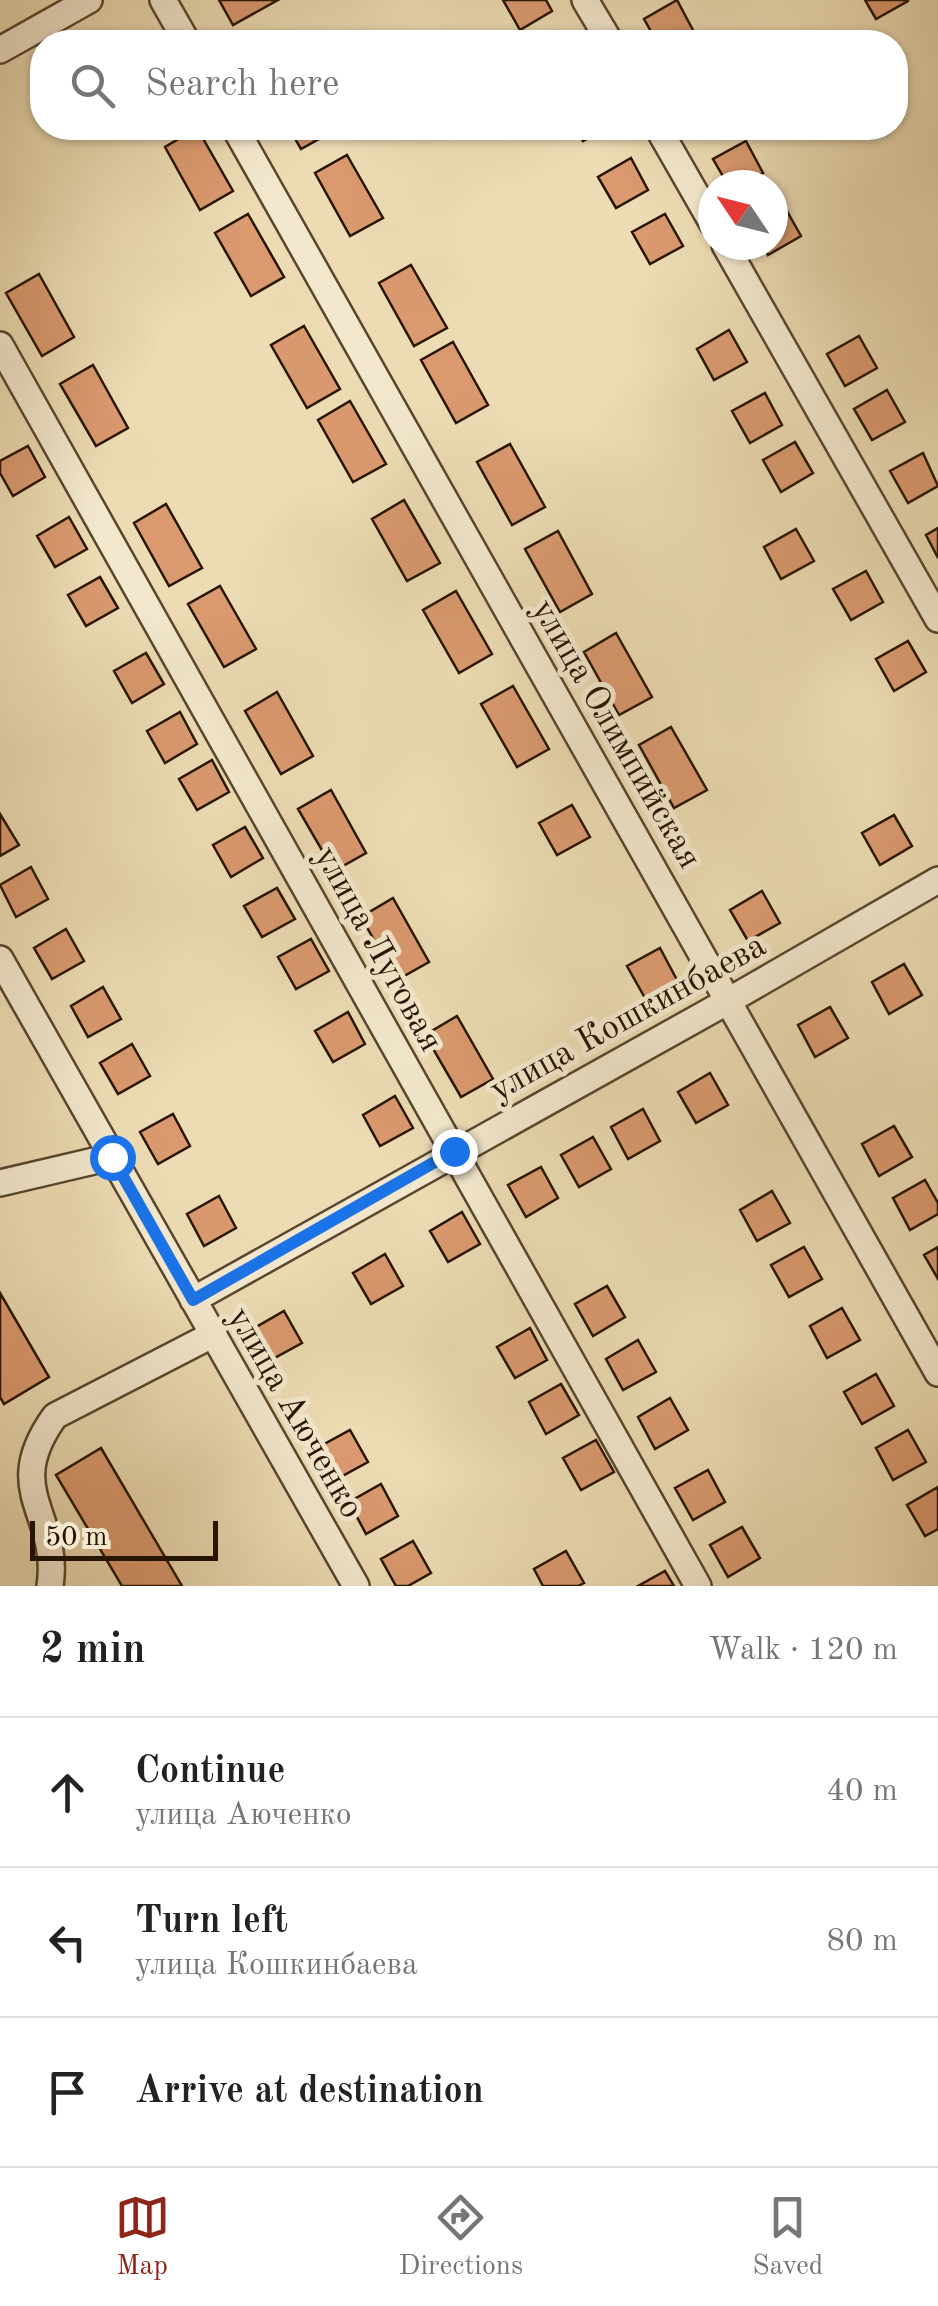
<!DOCTYPE html>
<meta charset="utf-8">
<style>
body{margin:0;font-family:"Old Standard TT",serif;background:#f6f6f6;color:#222}
.compass{position:absolute;left:698px;top:170px;width:90px;height:90px;border-radius:50%;background:#fff;box-shadow:0 2px 8px #0004;rotate:305deg}
.scale{position:absolute;left:30px;bottom:25px;width:188px;box-sizing:border-box;padding-left:10px;border:5px solid #271500;border-top:0;font-size:28px;line-height:35px;white-space:nowrap;color:#271500;-webkit-text-stroke:8px #f3e8ce;paint-order:stroke}
.stop{position:absolute;width:30px;height:30px;margin:-22px;border:8px solid #1a73e8;border-radius:50%;background:#fff}
.stop.end{background:#1a73e8;border-color:#fff;box-shadow:0 2px 10px #0008}
.list{margin:0;padding:0;list-style:none}
h2{display:flex;justify-content:space-between;align-items:center;height:130px;margin:0;padding:0 40px;font-size:42px}
h2 small{font-size:32px;font-weight:400;color:#767676}
.list li{display:grid;grid-template-columns:65px 1fr auto;gap:30px;align-items:center;box-sizing:border-box;height:150px;padding:0 40px;border-top:2px solid #e0e0e0}
.list b{display:block;font-size:38px;white-space:nowrap}
.list p{margin:0;font-size:32px;white-space:nowrap;color:#767676}
.list em{font-size:32px;font-style:normal;color:#767676}
.icon{flex:none;width:55px;height:55px;fill:none;stroke:currentColor;stroke-width:2;stroke-linecap:round;stroke-linejoin:round}
.map{position:relative;flex:none;width:938px;height:1586px;overflow:hidden}
.search{position:absolute;background:#fff;box-shadow:0 2px 8px #0004;left:30px;right:30px;top:30px;height:110px;display:flex;align-items:center;gap:25px;box-sizing:border-box;padding:0 35px;border-radius:40px;color:#767676;font-size:38px}
.sheet{height:580px;background:#fff}
nav{display:flex;justify-content:space-around;align-items:center;box-sizing:border-box;height:140px;border-top:2px solid #e0e0e0;background:#fff;font-size:28px;color:#767676}
nav a{display:grid;justify-items:center;gap:5px}
nav .on{color:#8f2418}
.map>svg:first-child{display:block}
.building{fill:#da996f;stroke:#271500;stroke-width:2.5}
.lines{fill:none;stroke-linecap:round;stroke-linejoin:round}
.minor-casing{stroke:#58462d;stroke-width:30}
.minor{stroke:#f3e8ce;stroke-width:25}
.route{stroke:#1a73e8;stroke-width:12}
.labels{text-anchor:middle;stroke-width:10;stroke-linejoin:round;paint-order:stroke}
.street-label{font-size:35px;fill:#271500;stroke:#f3e8ce}
</style>
<div class="map">
<svg width="938" height="1586" viewBox="0 0 938 1586">
<rect width="100%" height="100%" fill="#ecdbb3"/>
<filter id="stains"><feTurbulence type="fractalNoise" baseFrequency=".002" numOctaves="4"/><feColorMatrix values="0 0 0 0 .2 0 0 0 0 .09 0 0 0 0 .02 0 0 0 .5 -.17"/></filter>
<radialGradient id="worn" r=".72"><stop offset=".6" stop-color="#630" stop-opacity="0"/><stop offset="1" stop-color="#630" stop-opacity=".3"/></radialGradient>
<!-- building -->
<path class="building" d="M219,0h59l-45,25z
M503,0h43l6,11 -32,19z
M677,0l17,32 -18,10h-19l-13,-23z
M865,0h43v1l-32,18z
M197,128l36,63 -33,19 -35,-63z
M289,128h42l2,3 -32,18z
M575,128h33l-25,13z
M746,141l17,32 -22,12h-13l-15,-26z
M347,155l36,63 -33,18 -35,-63z
M631,158l17,32 -32,18 -18,-31z
M783,204l18,32 -33,19 -5,-10h10v-35z
M248,214l36,63 -33,19 -36,-63z
M665,214l18,32 -33,18 -18,-32z
M411,265l36,63 -33,18 -35,-63z
M39,274l35,63 -32,19 -36,-63z
M304,326l36,63 -33,19 -36,-63z
M729,330l18,32 -33,18 -17,-31z
M859,336l18,32 -32,18 -18,-32z
M453,342l35,63 -32,18 -35,-63z
M93,365l35,63 -32,18 -36,-62z
M887,390l18,32 -33,18 -18,-31z
M765,393l17,32 -32,18 -18,-32z
M350,401l36,63 -33,18 -35,-62z
M795,442l18,31 -32,19 -18,-32z
M510,444l35,63 -33,18 -35,-63z
M28,446l17,31 -32,19 -13,-23v-12z
M923,453l15,33 -30,17 -18,-32z
M404,500l36,63 -33,18 -35,-62z
M166,504l36,64 -33,18 -35,-63z
M69,517l18,32 -32,18 -18,-31z
M938,528v30l-12,-23z
M796,529l18,32 -33,18 -17,-32z
M558,531l34,63 -32,18 -35,-63z
M866,571l17,31 -32,18 -18,-31z
M100,577l18,31 -32,18 -18,-31z
M220,586l36,63 -32,18 -36,-63z
M456,591l36,63 -33,19 -36,-63z
M616,633l36,64 -33,18 -35,-63z
M908,641l18,31 -32,19 -18,-32z
M146,653l18,31 -32,19 -18,-32z
M513,686l36,63 -32,18 -36,-63z
M277,692l36,64 -32,18 -36,-63z
M180,712l17,32 -32,19 -18,-32z
M671,727l36,63 -33,18 -35,-63z
M212,760l17,32 -32,18 -18,-31z
M331,790l35,63 -32,18 -36,-62z
M572,805l18,32 -33,18 -18,-32z
M0,814l19,31 -19,11z
M894,815l18,31 -32,19 -18,-32z
M245,827l18,31 -32,19 -18,-32z
M31,867l17,32 -32,18 -16,-32z
M277,888l18,31 -33,18 -18,-31z
M762,891l18,32 -32,18 -18,-31z
M393,898l36,64 -32,18 -36,-63z
M66,929l18,32 -32,18 -18,-31z
M311,939l18,32 -33,18 -18,-32z
M660,948l17,32 -32,18 -18,-32z
M904,964l18,31 -33,19 -17,-32z
M103,987l18,32 -33,18 -17,-31z
M830,1007l18,31 -33,19 -17,-32z
M348,1012l17,32 -32,18 -18,-31z
M457,1016l36,63 -32,18 -36,-62z
M132,1044l18,32 -32,18 -18,-31z
M710,1073l18,32 -32,18 -18,-31z
M395,1096l18,32 -33,18 -17,-31z
M643,1109l17,32 -32,18 -17,-32z
M173,1114l17,32 -32,18 -18,-32z
M894,1126l18,31 -33,19 -17,-32z
M593,1137l18,32 -32,18 -18,-32z
M541,1167l17,31 -32,19 -18,-32z
M925,1180l13,23v11l-28,16 -17,-32z
M772,1191l18,32 -33,18 -17,-31z
M219,1196l17,32 -32,18 -17,-32z
M462,1212l18,32 -32,18 -18,-31z
M804,1247l18,32 -33,18 -18,-32z
M938,1247v32l-14,-24z
M385,1254l18,32 -32,18 -18,-31z
M607,1286l18,31 -32,19 -18,-32z
M0,1293l49,84 -45,27 -4,-7z
M842,1308l18,32 -33,18 -17,-32z
M284,1311l18,32 -33,18 -18,-31z
M530,1328l17,32 -32,18 -18,-31z
M638,1340l18,32 -33,18 -17,-31z
M876,1374l18,32 -32,18 -18,-32z
M561,1384l18,31 -33,19 -17,-32z
M670,1398l18,32 -33,19 -17,-32z
M350,1430l18,32 -33,18 -18,-32z
M908,1430l18,32 -33,18 -17,-32z
M596,1440l18,32 -33,18 -18,-32z
M101,1448l81,138h-60l-66,-111z
M708,1470l17,32 -32,18 -18,-32z
M381,1484l17,32 -32,18 -17,-32z
M938,1487v42l-13,7 -18,-31z
M742,1527l18,31 -32,19 -18,-32z
M413,1541l18,32 -23,13h-12l-15,-27z
M566,1551l18,32 -6,3h-35l-9,-17z
M665,1571l9,15h-36z"/>
<g class="lines">
<!-- minor casing -->
<g class="minor-casing">
<path id="minor" d="M163,0l24,42
M585,0l25,42
M0,50l89,-50
M235,128l703,1245
M658,128l55,96
M725,245l213,374
M0,345l698,1241
M0,959l356,627
M0,1183l111,-26
M193,1300l537,-300 208,-120
M50,1586c11,-73 -50,-94 5,-170l159,-82"/>
</g>
<!-- minor -->
<use href="#minor" class="minor"/>
</g>
<g class="lines">
<!-- route -->
<path class="route" d="M112,1157l81,143 261,-149"/>
</g>
<g class="labels">
<!-- street labels -->
<g class="street-label">
<text transform="translate(618 733) rotate(60)" y="12">улица Олимпийская</text>
<text transform="translate(380 948) rotate(61)" y="12">улица Луговая</text>
<text transform="translate(627 1016) rotate(-29)" y="12">улица Кошкинбаева</text>
<text transform="translate(297 1412) rotate(60)" y="12">улица Аюченко</text>
</g>
</g>
<rect width="100%" height="100%" filter="url(#stains)"/>
<rect width="100%" height="100%" fill="url(#worn)"/>
</svg>
<svg class="compass" viewBox="-18 -18 36 36"><path d="M0-13l5 13h-10z" fill="#e53935"/><path d="M0 13l5-13h-10z" fill="#767676"/></svg>
<div class="scale">50 m</div>
<div class="stop" style="left:112px;top:1157px"></div>
<div class="stop end" style="left:454px;top:1151px"></div>
<div class="search"><svg class="icon" aria-label="search" viewBox="0 0 24 24"><circle cx="10" cy="10" r="6"/><path d="M15 15l6 6"/></svg>Search here</div>
</div>
<section class="sheet">
<h2>2 min<small>Walk · 120 m</small></h2>
<ul class="list">
<li><svg class="icon" aria-label="ahead" viewBox="0 0 24 24"><path d="M12 20V5M6 11l6-6 6 6"/></svg><div><b>Continue</b><p>улица Аюченко</p></div><em>40 m</em></li>
<li><svg class="icon" aria-label="left" viewBox="0 0 24 24"><path d="M17 20v-9H6M10 6l-5 5 5 5"/></svg><div><b>Turn left</b><p>улица Кошкинбаева</p></div><em>80 m</em></li>
<li><svg class="icon" aria-label="arrive" viewBox="0 0 24 24"><path d="M6 21V4h12l-3 4 3 4H6"/></svg><div><b>Arrive at destination</b></div></li>
</ul>
</section>
<nav>
<a class="on"><svg class="icon" aria-label="map" viewBox="0 0 24 24"><path d="M3 6l6-2 6 2 6-2v14l-6 2-6-2-6 2zM9 4v14M15 6v14"/></svg>Map</a>
<a><svg class="icon" aria-label="directions" viewBox="0 0 24 24"><path d="M12 3l9 9-9 9-9-9zM9 14v-3h6M13 9l2 2-2 2"/></svg>Directions</a>
<a><svg class="icon" aria-label="saved" viewBox="0 0 24 24"><path d="M7 4h10v16l-5-4-5 4z"/></svg>Saved</a>
</nav>
